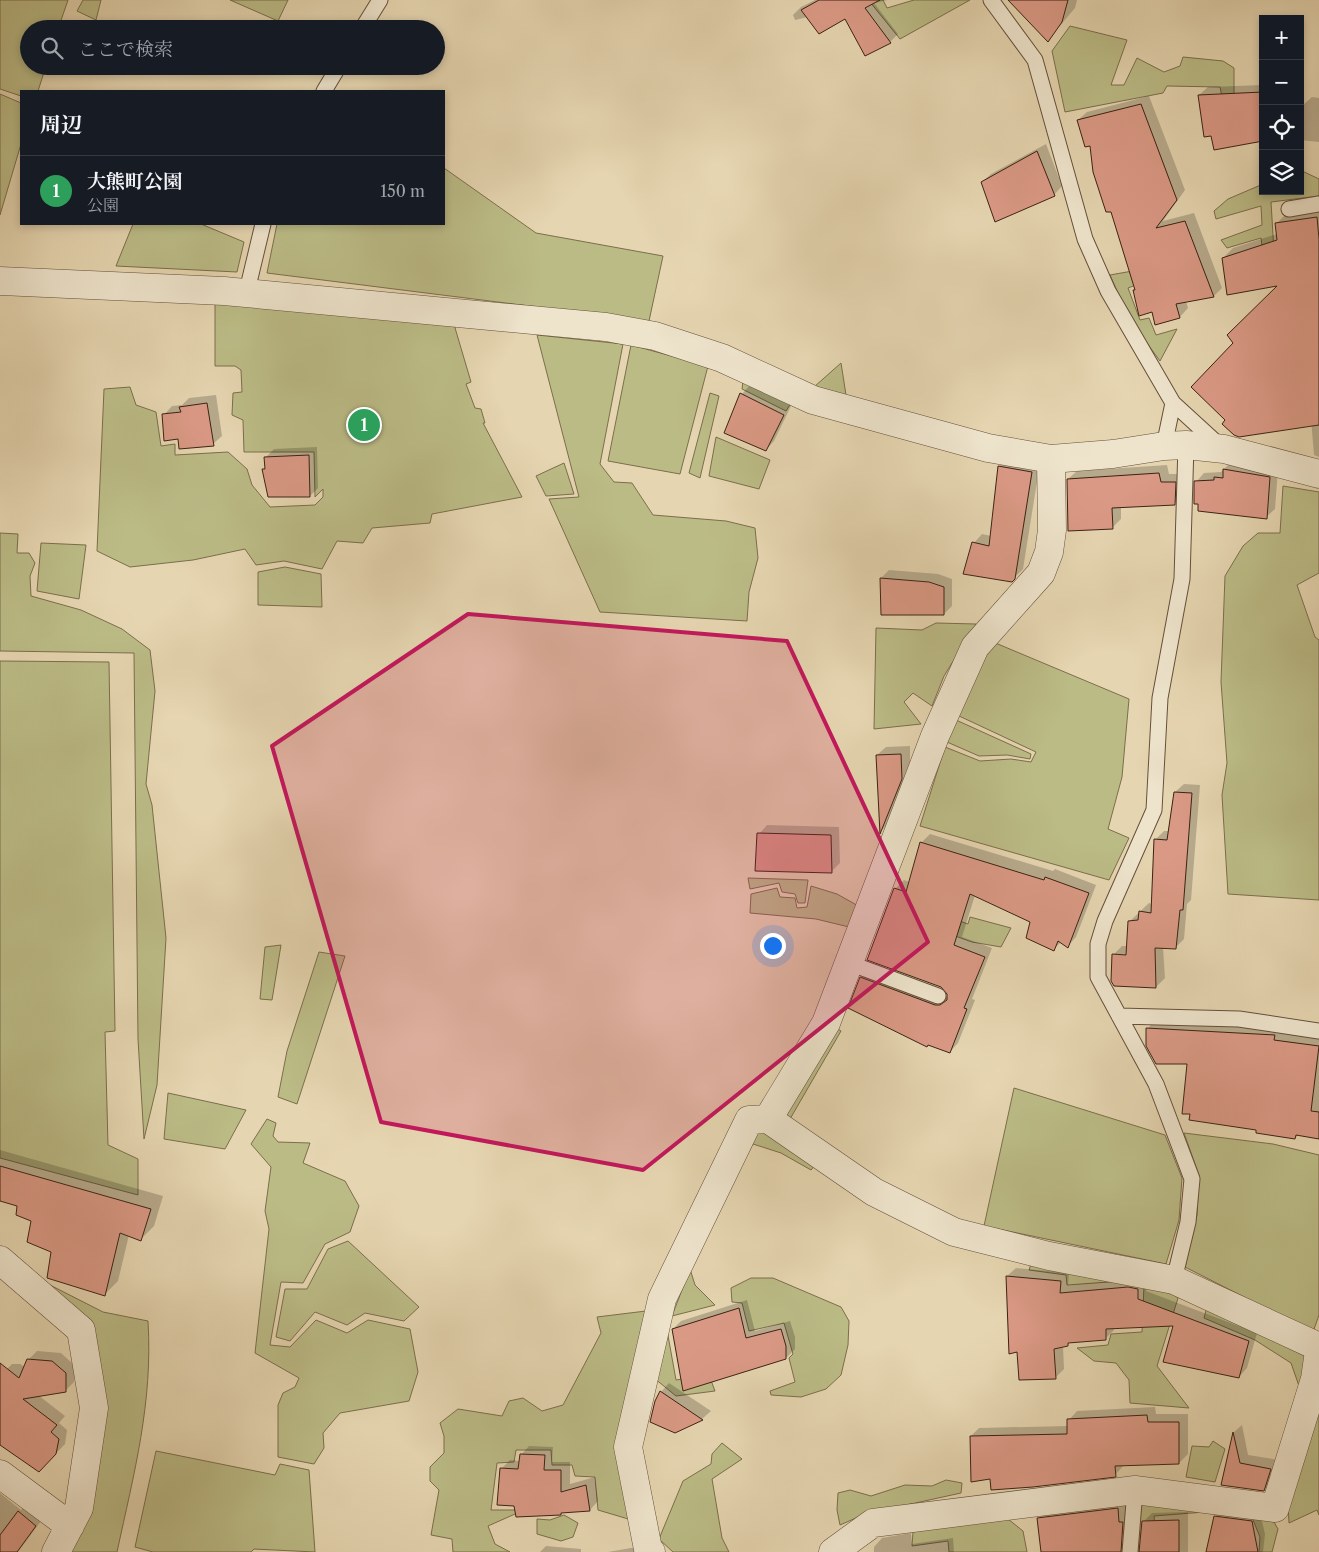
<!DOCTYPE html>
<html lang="ja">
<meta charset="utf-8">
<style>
body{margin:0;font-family:"Libre Caslon Text","Noto Serif JP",serif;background:#242831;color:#f1f3f6}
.controls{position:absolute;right:15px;top:15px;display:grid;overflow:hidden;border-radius:0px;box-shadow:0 2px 8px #0003}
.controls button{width:45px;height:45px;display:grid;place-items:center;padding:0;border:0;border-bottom:1px solid #363941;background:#171b24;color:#f1f3f6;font:25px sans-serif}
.you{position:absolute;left:772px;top:945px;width:18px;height:18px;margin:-12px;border:4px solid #fff;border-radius:50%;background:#1a73e8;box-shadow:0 0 0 8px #1a73e833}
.badge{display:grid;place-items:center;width:32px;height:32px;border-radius:50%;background:#c59692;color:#fff;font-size:16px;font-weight:700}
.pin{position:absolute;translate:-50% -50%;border:2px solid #fff;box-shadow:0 1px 5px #0006}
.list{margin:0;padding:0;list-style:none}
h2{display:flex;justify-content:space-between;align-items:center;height:65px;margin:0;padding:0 20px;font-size:21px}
h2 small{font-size:16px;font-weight:400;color:#9ea1a6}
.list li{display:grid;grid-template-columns:32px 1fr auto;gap:15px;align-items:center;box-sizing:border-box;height:70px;padding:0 20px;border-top:1px solid #363941}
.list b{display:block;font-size:19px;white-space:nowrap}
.list p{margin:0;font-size:16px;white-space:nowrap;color:#9ea1a6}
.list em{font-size:16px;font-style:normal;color:#9ea1a6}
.icon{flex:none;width:28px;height:28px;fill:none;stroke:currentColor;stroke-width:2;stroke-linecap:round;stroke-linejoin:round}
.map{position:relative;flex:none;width:1319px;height:1552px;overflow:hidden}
.search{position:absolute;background:#171b24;box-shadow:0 2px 8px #0003;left:20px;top:20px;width:425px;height:55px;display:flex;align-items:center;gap:12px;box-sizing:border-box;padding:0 18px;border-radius:28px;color:#9ea1a6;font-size:19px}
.panel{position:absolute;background:#171b24;box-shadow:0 2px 8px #0003;left:20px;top:90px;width:425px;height:135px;border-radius:0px}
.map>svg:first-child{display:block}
.green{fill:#bbbb86;stroke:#7c6e4c}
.shadow{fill:#0003}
.building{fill:#da9985;stroke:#3c2213}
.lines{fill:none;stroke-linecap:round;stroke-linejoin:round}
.lane-casing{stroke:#664f3a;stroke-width:17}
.street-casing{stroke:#664f3a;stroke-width:29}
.lane{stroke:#eee4cc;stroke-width:15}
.street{stroke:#eee4cc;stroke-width:28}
.marked{fill:#c2185b;fill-opacity:0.2;stroke:#c2185b;stroke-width:4;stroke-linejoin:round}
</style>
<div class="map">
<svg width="1319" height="1552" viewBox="0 0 1319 1552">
<rect width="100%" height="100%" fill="#e5d5b0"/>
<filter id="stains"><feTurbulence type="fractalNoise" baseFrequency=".004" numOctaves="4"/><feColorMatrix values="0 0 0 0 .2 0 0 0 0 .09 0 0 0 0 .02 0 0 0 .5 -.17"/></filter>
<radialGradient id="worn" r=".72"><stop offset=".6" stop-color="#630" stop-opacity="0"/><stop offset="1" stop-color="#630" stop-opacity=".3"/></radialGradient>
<!-- green -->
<path class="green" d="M0,0h68l-10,29h-29v37h17l-8,25h-17v5l-21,-7z
M83,0h18l-5,20 -19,-9z
M230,0h58l-10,21z
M858,0h25l4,8 27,-8h56l-70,39 -30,-37z
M1070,26l57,14 -16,45h13l13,-27 27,14 16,-6 3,-9 40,4 11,7v26l-12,3 -2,-10 -53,-1 -4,7 -98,19 -13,-61z
M0,94l21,9v41l-21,71z
M444,168l92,65 127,23 -14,65 -382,-48 10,-49h167z
M1300,170l19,9v17l-48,6 5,83 -9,2 -6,-49 -34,10 -6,-8 41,-15 -1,-19 -45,13 -2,-8 14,-12 35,-15v7h37z
M133,224h68l43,18 -7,30 -121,-6z
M1138,270l3,13 -13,5 12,32 9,-2 7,17 21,-6 -17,32 -30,-41 -20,-45z
M215,299l238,22 18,61 -5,2 9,24 6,1 4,14h-2l39,74 -90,17 -2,9 -58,5 -9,15 -26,-2 -15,28 -38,-8 -28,4 -11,-16 -52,11 -63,7 -33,-16 7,-162 26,-2 6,18 20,7 5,34 14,-2v11l53,-3 19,17 5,16 18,22 45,-2 8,-8v-8l-8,8 -1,-45h-70l-1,-32 -11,-5 1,-22 9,-1 -1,-22 -6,-4h-20z
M537,335l86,9 -23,120 14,18 18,1 21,32 73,6 29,7 3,30 -9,34 -2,29 -147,-9 -51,-113 30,-2z
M631,345l77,21 -28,108 -72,-13z
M841,363l5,32 -32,-8z
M743,381l48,22 -5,8 -44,-22z
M710,393l9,3 -19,82 -11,-5z
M716,437l54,23 -11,29 -50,-13z
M564,463l10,31 -28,2 -10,-20z
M1283,486l36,6v81l-22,12 18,52 4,3v260l-91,-6 -6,-99 5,-32 -6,-81 4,-106 18,-30 15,-13h22z
M0,533l18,1 -1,19h12l6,10 -5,13 1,20 50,14 41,19 28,21 5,41 -9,93 6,21 14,133 -9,147 -13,54 -6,-100 -4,-386 -134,-2z
M41,543l45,2 -7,54 -42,-8z
M285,567l36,7 1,33 -64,-2v-33z
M936,623l40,1 -32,52 -12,30 -19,-13 -9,9 17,22 -47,5 2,-101 46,2z
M993,642l136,57 -7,78 -14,52 21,9 -20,42 -189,-54 25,-79 35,14 31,-2 20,3 5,-10 -79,-37z
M0,661l109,1 6,369 -10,1 3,113 30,14v36l-138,-37z
M956,720l75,34 -1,5 -23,-4 -28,1 -32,-14z
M748,878l60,2 -3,23h-7l-3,-9 -13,-2 -3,-9 -29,6z
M811,886l26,8 25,14 -13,19 -33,-8 -66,-6 1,-19 26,-6 3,9 15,1 2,10 10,-1z
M937,913l31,11 2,-7 41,11 -10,19 -29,-5 -39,-14z
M281,945l-9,55 -12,-1 5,-52z
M319,952l26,4 -48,148 -19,-7 9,-46z
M832,1025l9,6 -51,88 -13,-6z
M1014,1088l151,47 17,43 -3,42 -13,44 -182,-38z
M168,1093l78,17 -21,39 -61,-10z
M267,1119l9,4 -3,13 5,6 32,1 -7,20 42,18 14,25 -9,26 -25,12 -22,39 -22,-1 -11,63 20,2 26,-27 31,13 21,-13 42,9 8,43 -9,29 -69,12 -17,20 1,15 -10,16 -36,-7v-52l5,-12 12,-6 4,-9 -44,-25 14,-124 -4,-18 6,-44 -20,-23z
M755,1122l62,41 -6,7 -30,-17 -28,-9 -16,27z
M1184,1133l89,11 46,11v160l-6,17 -128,-65 12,-52 2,-40z
M348,1241l71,66 -15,14 -39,-8 -18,12 -32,-13 -25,29 -14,-4 9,-48h22l21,-40z
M1031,1264l91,17 -55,4 -1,-10 -37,-5z
M690,1269l5,16 20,20 -43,11z
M751,1278h22l68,29 8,14 -1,24 -7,30 -15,14 -25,8 -30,-2 -1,-4 25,-9 -6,-24 4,-4 -9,-31 -35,8 -7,-28 -10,-1 -1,-14z
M48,1284l55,28 45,9c5,82 -14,152 -31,231h-53l35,-146z
M1144,1285l23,4 11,9 -21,68 32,42 -59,-5 -1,-23 -13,-17 -22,-2 -17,-13 31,-3 3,-11 31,-2z
M1207,1307l100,50 -8,29 -8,-23 -36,-23 -51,-22z
M646,1311l-11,210 -37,-11 -3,-33 -20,-1 -3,-11h-20l-1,-15h-35l-2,12 -17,1 -6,47h33l-36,16 7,18 15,8h-57l-1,-13 -21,-4 8,-45 -9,-9v-14l14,-14v-17l-4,-13 18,-14 44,7 7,-15 14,-3 19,13 21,-6 38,-72 -4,-16z
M667,1330l9,50 33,-5 6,16 -39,5 -22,-18z
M1319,1410v105l-2,-5 -28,13 -1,-21z
M1213,1441l12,8 -10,33 -29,-5 6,-31 17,1z
M722,1443l20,16 -30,20 10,59 7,14h-56l-14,-13 24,-58 28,-17 1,-10z
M156,1451l119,24 5,-11 29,6 6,82 -61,-3 -3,3h-98l-18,-5z
M946,1480l16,3 -1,10 -96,21 -25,11 -3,-15 1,-17 12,-3 21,6 34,-11 27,1z
M1140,1502l90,8 -76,6 1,9 -14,27h-5z
M564,1515l14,8 -5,14 -12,4 -24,-7v-15l13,1z
M1003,1515l20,16 4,21h-78l-1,-11 -36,5 1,-14 9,-7z
M1251,1515h19l8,14 -6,23h-13l1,-15z"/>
<!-- shadow -->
<path class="shadow" d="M815,0h73l-14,3 24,31 -8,8 -44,-25h-38l-13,3 -2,-5 8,-8z
M1010,0h67l-2,8 -27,32z
M1263,85v55l-64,-45 9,-8z
M1149,96l36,94 -22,31 31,-8 28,75 -8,8 -28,5 2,7 -8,9 -28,-7 -16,-21 -45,-144 -13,-25 9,-8z
M1312,97l7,1v44l-19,-2v-21l3,-14z
M1046,144l16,42 -8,9 -72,-13 9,-8z
M1319,209v148l-92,63 8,-77 45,-59 -57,-26 10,-10 44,-14 -1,-10 10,-10z
M750,385l41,21 -17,35 -8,9 -40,-18 16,-38z
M216,395l6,41 -9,8 -34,-6 -15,-23 8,-9 10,-1 7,-7z
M1319,411v46l-5,-2 -3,-36z
M317,447l1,41 -8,8 -47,-26 3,-3 -1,-9 9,-9z
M1008,458l32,5 -17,106 -12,12 -37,-38 8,-9 9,2 8,-70z
M1232,461l46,8 -3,40 -9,8 -70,-35 8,-9 17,-1z
M1167,465l2,9h15l-1,21 -9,9 -53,3v12l-8,8 -45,-48 9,-8z
M889,570l49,4 14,5v27l-8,8 -63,-36z
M910,746v23l-22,55 -7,7 -4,-76 9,-8z
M1184,784l16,1 -9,115 -4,4 -3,35 -9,9 -12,-1 2,31 -9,9 -43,-32 9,-9h6l1,-24 20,-19 3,1 3,-64 9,-9h6l5,-39z
M767,825l72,2 1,36 -8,8 -73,-37z
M930,834l123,37 2,-2 41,16 -20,52 -8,9 -7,-4 -7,7 -23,-27 -56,-27 -13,42 30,11 -20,51 3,1 -17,43 -8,9 -89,-74 9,-9 78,28v-3l-53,-105 9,-9 6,2 11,-39z
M1156,1020l127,7 36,10v101l-20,-4 -4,4 -37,-9 -69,-67 -42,-33z
M0,1150l163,46 -9,30 -13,13 -12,-4 -11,46 -13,13 -53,-43 -19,-31 -15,-15 -18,-5z
M1016,1268l53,5 -1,12 69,-6 9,2v10l111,42 -10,35 -8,9 -65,-53 -60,3v3l-9,9 -33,2 -9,5 1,23 -9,9 -37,-27 -8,2 -3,-77z
M747,1300l8,31 35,-10 5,16v12l-9,9 -113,-29 8,-8z
M37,1351l24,2 13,12v17l-8,8 -28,5 27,21 -6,7 8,7 -2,14 -26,27 -39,-37v-58l12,-12h8l5,3 3,-7z
M669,1383l42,28 -9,8 -27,13 -14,-40z
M1155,1407l1,7h32v40l-9,9 -55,2 -9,10 -124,3 -20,-42 8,-8 89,-2 1,-6 8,-9z
M1242,1425l6,30 31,5 -7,21 -8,9 -41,-6 11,-52z
M529,1446l24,1 -1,15h18v22l25,-7 3,24 -8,9 -75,-6 -14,-35 9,-9 10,1 1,-6z
M0,1493l21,17 7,-7 16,14 -26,35h-18z
M1126,1500l11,52h-89l-10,-33 9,-9z
M1224,1508l36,5 5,21 -2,18h-45l-3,-35z
M1188,1512v40h-47l2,-30 9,-9z
M911,1533l1,11 41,-6 1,14h-80v-5l8,-9z
M546,1546l35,3v3h-41z
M642,1546l5,6h-39z"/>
<!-- building -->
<path class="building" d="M819,0h61l-15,8 26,35 -26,13 -20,-37 -26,15 -18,-24z
M1008,0h60l-6,22 -14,20z
M1263,92v49l-49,9 -3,-14 -7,1 -6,-42z
M1141,104l36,96 -21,28 29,-7 29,76 -38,7 4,14 -25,7 -3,-13 -13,4 -6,-26h2l-24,-78h-5l-13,-40 -3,-26 -5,1 -8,-27z
M1037,151l18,45 -60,26 -14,-40z
M1317,217l2,22v186l-80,12 -5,-2 -12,-11 3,-4 -34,-33 42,-44 -6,-8 50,-49 -50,9 -5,-37 55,-18 -2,-17z
M740,393l44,22 -18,36 -42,-18z
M207,403l7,43 -35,3 -1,-10 -14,2 -2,-27 19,-2 -2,-5z
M309,455l1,42h-42l-6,-28h3l-1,-12z
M998,466l34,6 -17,107 -3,3 -49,-8 9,-32 17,4z
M1223,469l47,8 -3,42 -69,-8v-7h-4v-23l20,-1v-3l9,1z
M1159,473l2,9h15l-1,23 -63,3 1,21 -45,2 -1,-52z
M880,578l49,4 15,5v28h-63z
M901,754l1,25 -22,55 -4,-79z
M1174,792l18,1 -9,117h-3l-4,39 -21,-1 1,40 -42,-2 -3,-5 1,-27 14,1 2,-34 10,-1 1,-9 12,2 3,-74 13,1z
M757,833l74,2 1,38 -77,-2z
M920,842l124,38 1,-3 44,16 -21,55 -10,-7 -4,10 -28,-13 4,-16 -60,-28 -16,51 31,12 -21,51 3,1 -17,44 -22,-8 -1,2 -79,-39 12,-31 75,28h5l7,-5v-6l-6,-7 -74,-27 27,-72 12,4z
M1146,1028l129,7 -1,5 45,6 -8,65 8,1v27l-23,-4 -1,4 -39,-6v-3l-67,-10 1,-6h-8l5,-50h-31l-10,-18z
M0,1166l151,43 -10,32 -21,-8 -15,63 -58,-18 4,-26 -24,-10 4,-21 -15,-6 1,-9 -17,-5z
M1006,1276l55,5 -1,12 68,-6 10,2v10l111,42 -10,37 -76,-16 10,-36 -67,3v11l-38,3v3l-14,3 2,30 -37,1 -2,-28 -8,2z
M739,1308l7,30 35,-9 5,17v13l-103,32 -11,-62z
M27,1359l25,2 14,12v19l-43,7 34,26 -6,7 8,7 -3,15 -17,18 -39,-27v-82l19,15z
M660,1391l43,29 -28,13 -25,-11 5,-21z
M1147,1415l1,7h31v42l-64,2 1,11 -83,10 -42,3 -1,-11 -19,3 -1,-46 97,-2v-15z
M1233,1432l7,31 31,6 -7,22 -43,-6z
M520,1454l25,1 -1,15h17v22l25,-7 4,26 -29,2v2l-45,2 -2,-11 -17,-1 3,-37 18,1z
M1118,1508l1,14h4l-2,30h-80l-4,-34z
M18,1511l18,15 -19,26h-17v-17z
M1214,1516l38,5 6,31h-52z
M1179,1520v32h-40l3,-31z"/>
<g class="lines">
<!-- lane casing -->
<g class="lane-casing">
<path id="lane" d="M991,0l44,60 50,179 23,52 65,112 -9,43
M362,29l18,-29
M324,91l15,-25
M1289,209l30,-5
M246,295l17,-71
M1173,403l47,43
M849,963l89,33
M1119,1016l120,3 80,12
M1174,1280l14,-58 4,-43 -36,-95 -58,-107v-33l7,-23 49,-111 6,-112 22,-119 4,-134
M1130,1552l5,-62"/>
</g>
<!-- street casing -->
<g class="street-casing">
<path id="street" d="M0,281l224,10 382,36 49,9 67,22 91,42 175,48 63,11 62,-5 51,-8 22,-1 38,4 95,25
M768,1119l58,-96 109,-287 40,-89 66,-74 8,-21 3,-22 -1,-71
M0,1260l81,70 13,78 -15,100 -23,44
M0,1474l70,52
M651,1552l-3,-3 -20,-102 34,-148 87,-179 19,-1 106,73 80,40 95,24 125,24 145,67
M833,1552l40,-29 262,-33 140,18 40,-129 4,-28"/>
</g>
<!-- lane -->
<use href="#lane" class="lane"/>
<!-- street -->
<use href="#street" class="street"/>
</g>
<!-- marked area -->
<path class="marked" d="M468,614l319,27 141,301 -285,228 -262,-48 -109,-376z"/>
<rect width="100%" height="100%" filter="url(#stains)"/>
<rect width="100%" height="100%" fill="url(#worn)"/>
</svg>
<div class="controls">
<button>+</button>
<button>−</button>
<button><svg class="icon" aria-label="locate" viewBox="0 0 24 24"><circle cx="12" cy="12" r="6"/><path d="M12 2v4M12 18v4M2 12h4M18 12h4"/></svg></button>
<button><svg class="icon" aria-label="layers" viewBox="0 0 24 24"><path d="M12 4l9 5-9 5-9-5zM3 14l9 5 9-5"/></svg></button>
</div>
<div class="you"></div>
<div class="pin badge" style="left:364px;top:425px;background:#2e9e5b">1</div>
<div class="search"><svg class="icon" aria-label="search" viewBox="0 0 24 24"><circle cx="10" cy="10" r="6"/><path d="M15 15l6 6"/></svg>ここで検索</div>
<section class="panel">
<h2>周辺<small></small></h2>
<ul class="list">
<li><span class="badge" style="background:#2e9e5b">1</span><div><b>大熊町公園</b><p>公園</p></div><em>150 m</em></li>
</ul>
</section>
</div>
